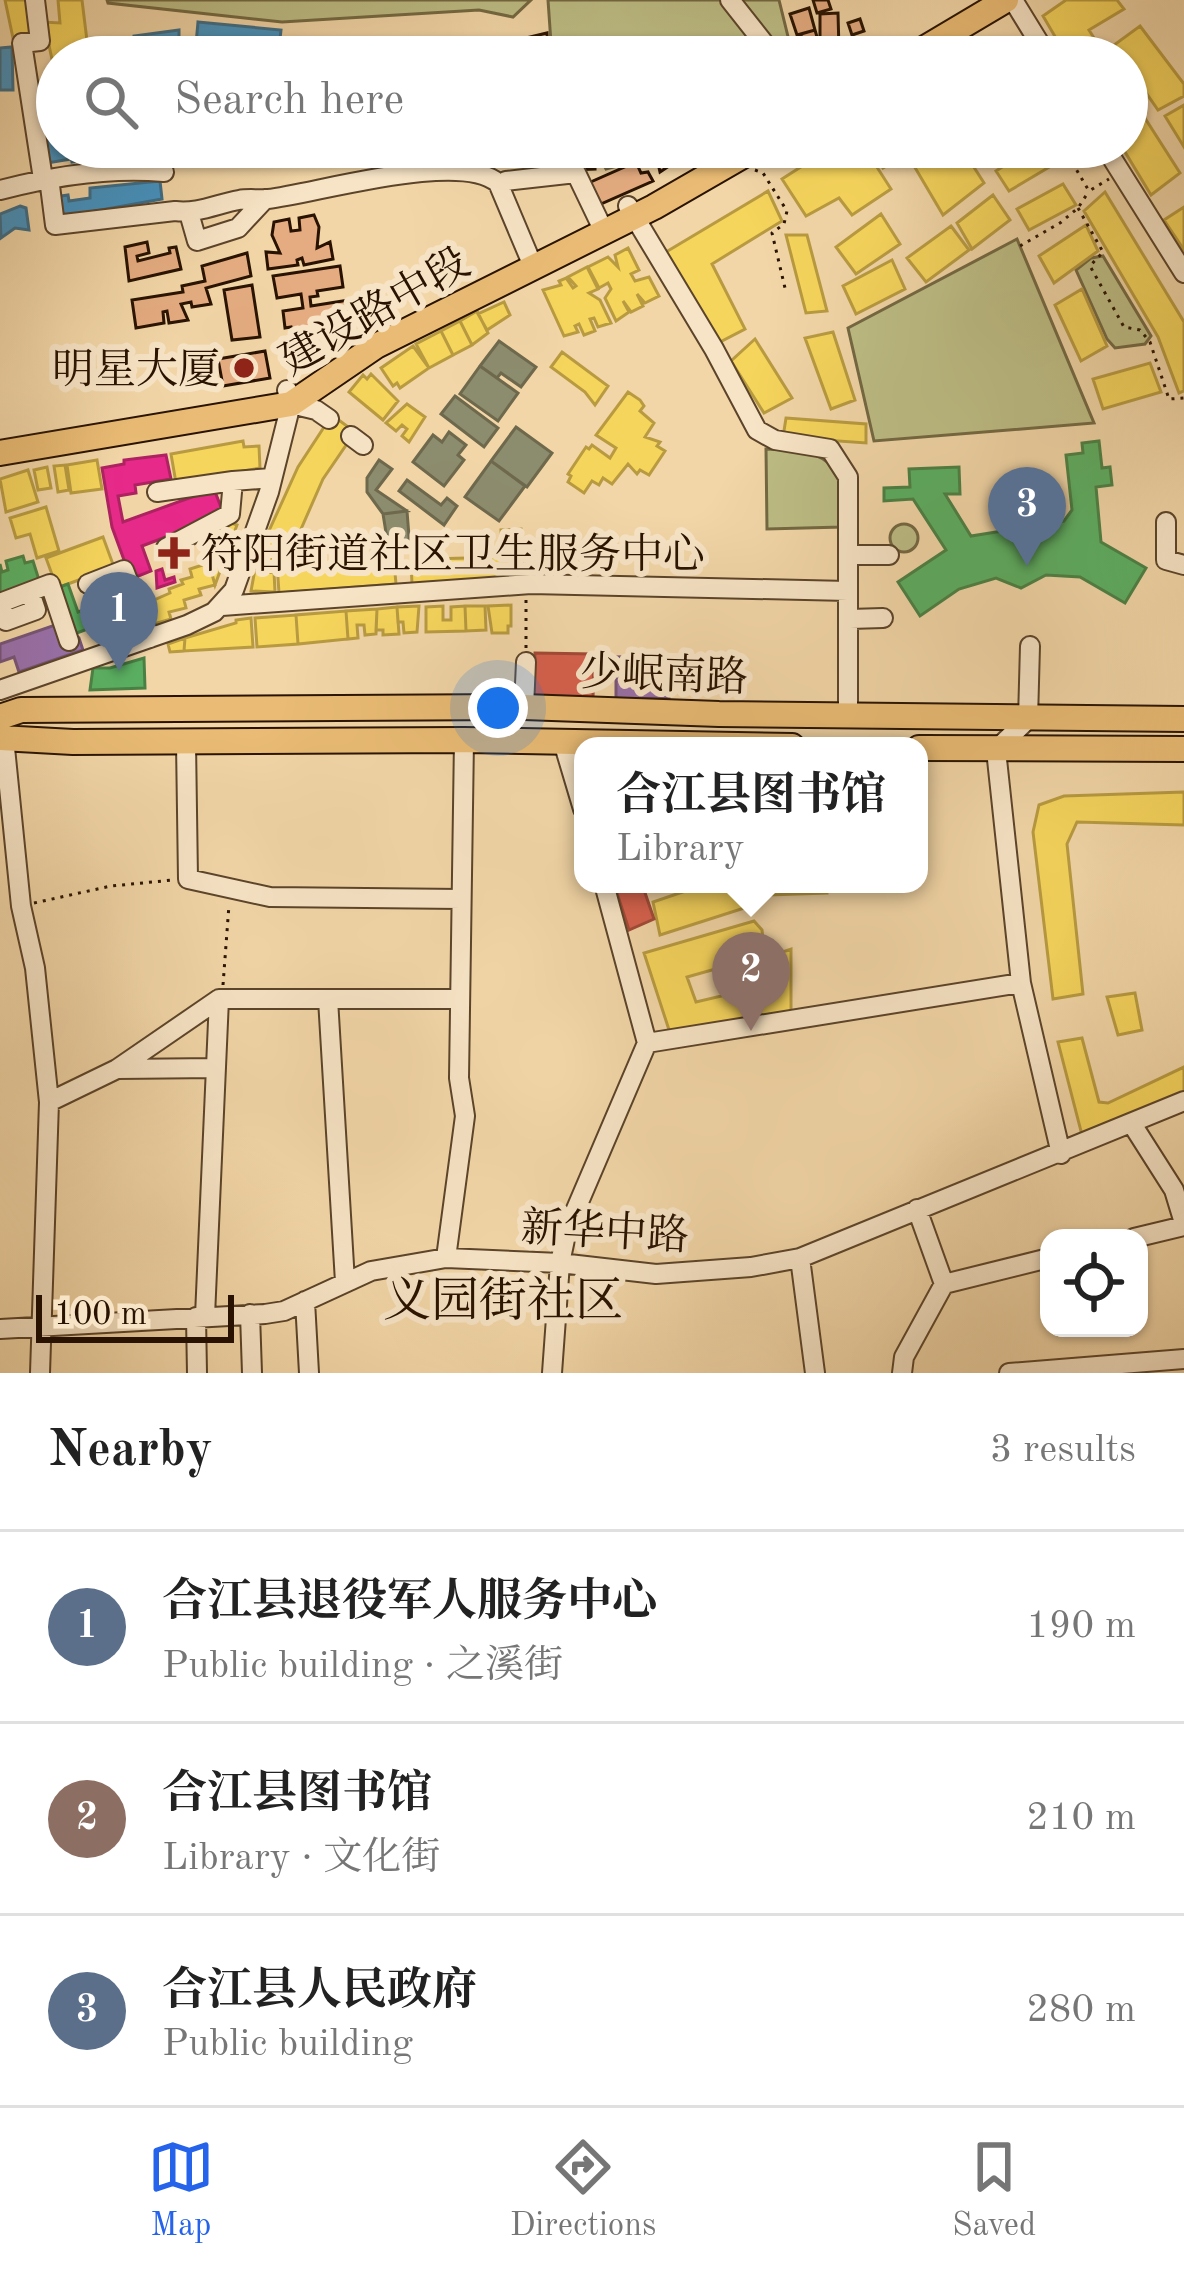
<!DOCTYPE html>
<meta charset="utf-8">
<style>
body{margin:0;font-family:"Old Standard TT","Noto Serif SC",serif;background:#f6f6f6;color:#222}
.controls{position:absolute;right:36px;bottom:36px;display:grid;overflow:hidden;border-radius:24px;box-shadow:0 3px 9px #0004}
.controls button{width:108px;height:108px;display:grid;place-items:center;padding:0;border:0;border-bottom:3px solid #e0e0e0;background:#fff;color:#222;font:60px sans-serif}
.scale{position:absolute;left:36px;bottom:30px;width:198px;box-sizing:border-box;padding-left:12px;border:6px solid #291300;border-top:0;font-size:33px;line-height:42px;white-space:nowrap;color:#291300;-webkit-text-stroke:9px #f7e4c6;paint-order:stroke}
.you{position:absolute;left:498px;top:708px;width:42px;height:42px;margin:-30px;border:9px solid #fff;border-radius:50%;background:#1a73e8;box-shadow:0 0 0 18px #1a73e833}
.badge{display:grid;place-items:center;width:78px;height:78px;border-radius:50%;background:#2563eb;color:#fff;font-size:39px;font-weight:700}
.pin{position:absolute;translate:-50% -99px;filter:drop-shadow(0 3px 6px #0008)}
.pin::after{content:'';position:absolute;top:63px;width:42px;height:36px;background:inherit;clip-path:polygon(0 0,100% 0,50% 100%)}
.popup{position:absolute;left:574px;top:737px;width:354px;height:156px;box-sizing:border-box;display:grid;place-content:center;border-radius:24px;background:#fff;filter:drop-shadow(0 3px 9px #0005);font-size:39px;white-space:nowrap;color:#767676}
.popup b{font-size:45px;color:#222}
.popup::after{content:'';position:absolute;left:50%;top:100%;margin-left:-24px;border:24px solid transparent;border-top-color:#fff}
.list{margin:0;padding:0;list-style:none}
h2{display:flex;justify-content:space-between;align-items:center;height:156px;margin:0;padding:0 48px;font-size:51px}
h2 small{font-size:39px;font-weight:400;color:#767676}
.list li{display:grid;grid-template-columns:78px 1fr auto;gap:36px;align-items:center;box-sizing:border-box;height:192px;padding:0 48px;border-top:3px solid #e0e0e0}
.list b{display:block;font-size:45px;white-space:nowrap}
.list p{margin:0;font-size:39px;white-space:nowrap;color:#767676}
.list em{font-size:39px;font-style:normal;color:#767676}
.icon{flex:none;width:66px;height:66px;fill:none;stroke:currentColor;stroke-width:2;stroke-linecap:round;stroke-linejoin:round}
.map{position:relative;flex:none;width:1184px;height:1373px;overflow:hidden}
.search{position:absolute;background:#fff;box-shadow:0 3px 9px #0004;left:36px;right:36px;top:36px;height:132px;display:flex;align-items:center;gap:30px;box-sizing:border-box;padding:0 42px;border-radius:66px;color:#767676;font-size:45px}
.sheet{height:732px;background:#fff}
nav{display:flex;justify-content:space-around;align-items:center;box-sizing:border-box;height:168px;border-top:3px solid #e0e0e0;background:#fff;font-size:33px;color:#767676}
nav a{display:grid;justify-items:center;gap:6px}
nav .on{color:#2563eb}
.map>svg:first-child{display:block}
.green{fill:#bdbd85;stroke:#736842;stroke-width:3}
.homes{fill:#f6d55c;stroke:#b89b40;stroke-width:3}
.shops{fill:#d6604d;stroke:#a24936;stroke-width:3}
.offices{fill:#9970ab;stroke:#775478;stroke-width:3}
.schools{fill:#4393c3;stroke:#3b6d88;stroke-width:3}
.health{fill:#e7298a;stroke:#ae2261;stroke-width:3}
.public{fill:#5aae61;stroke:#4b8044;stroke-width:3}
.industry{fill:#8c8c6e;stroke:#6e684d;stroke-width:3}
.building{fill:#e5ac81;stroke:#291300;stroke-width:3}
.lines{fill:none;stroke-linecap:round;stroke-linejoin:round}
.minor-casing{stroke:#5b442a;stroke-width:22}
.major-casing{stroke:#291300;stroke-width:28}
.path{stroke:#291300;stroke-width:3;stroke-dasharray:3 6;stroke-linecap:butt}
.minor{stroke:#f7e4c6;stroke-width:18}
.major{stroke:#e9bb74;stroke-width:24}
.poi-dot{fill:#8f2418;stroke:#f7e4c6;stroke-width:4.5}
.labels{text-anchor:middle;stroke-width:12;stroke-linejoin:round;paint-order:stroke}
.street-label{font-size:42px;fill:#291300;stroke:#f7e4c6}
.poi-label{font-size:42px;fill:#291300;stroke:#f7e4c6;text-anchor:end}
.quarter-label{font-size:48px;fill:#291300;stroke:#f7e4c6}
</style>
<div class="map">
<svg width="1184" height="1373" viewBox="0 0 1184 1373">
<rect width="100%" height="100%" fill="#f2d6a7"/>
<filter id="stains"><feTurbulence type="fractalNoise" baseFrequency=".00167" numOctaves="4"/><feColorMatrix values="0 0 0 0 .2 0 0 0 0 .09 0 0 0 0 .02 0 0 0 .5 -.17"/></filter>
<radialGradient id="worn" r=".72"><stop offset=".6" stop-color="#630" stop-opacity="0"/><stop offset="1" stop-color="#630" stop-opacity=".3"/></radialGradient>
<!-- green -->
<path class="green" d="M107,0h424l-18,17 -34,-7 -197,12 -174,-19z
M548,0h231l14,57h-241z
M570,147h134v3l-47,4v11l-12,1 -1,-7 -38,10 -6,-11 -30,-3z
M1017,239l77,184 -220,18 -26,-113z
M1103,256l48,80 -6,8 -30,4 -8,-9 -31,-69 15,-12z
M766,449c31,0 51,0 73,23l3,55 -75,2z
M890 538a14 14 0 1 1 28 0a14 14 0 1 1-28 0Z"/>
<!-- homes -->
<path class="homes" d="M5,0h24l5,35 -21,3z
M58,0h24l7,57h-32l-4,7 -9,-42 16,1z
M1066,0h51l7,9 -35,21 17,27h-39l-24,-41z
M1140,26l44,58v12l-26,14 -31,-45v-8h-5l-8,-12z
M1014,41l10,16h-39z
M1127,90l53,83 -29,22 -29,-48h5z
M1184,105v42l-19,-31z
M832,147h32l27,42 -39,26 -13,-17 -33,18 -24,-37z
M869,147h92l23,36 -41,32 -36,-61 -24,14z
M1033,147h6l12,19 -42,25 -13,-20z
M1063,184l13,21 -47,25 -12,-21z
M768,191l14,30 -70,43 33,65 -25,13 -54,-90z
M1105,192l79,130v69l-5,2 -21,-56 -74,-126z
M993,195l17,25 -38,29 -15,-26z
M1184,207v43l-20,-30z
M881,214l19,30 -44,30 -20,-27z
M1086,225l12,26 -44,32 -15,-27z
M951,226l18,24 -43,32 -19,-24z
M786,235h21l20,76 -21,2z
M628,248l11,22 -8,4 4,7 14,-4 10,19 -14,7 -8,-9 6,12 -12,6 -8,-11 6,11 -13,9 -11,-23 6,-9 -3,-6 -9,5 -11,-21 20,-10 10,10 -3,-12z
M892,260l13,29 -49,25 -13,-28z
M587,267l11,22 -9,4 11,7 11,23 -13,4 -4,-9 -4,1 5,12 -11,4 -5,-11 -4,2 3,6 -14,4 -21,-46 18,-5 -2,-4 7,-3 7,10 3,-2 -8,-9z
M1082,289l25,57 -26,15 -26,-56z
M504,302l6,13 -23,15 -9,-16z
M477,311l11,22 -16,12 -12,-24z
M460,321l12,24 -19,10 -12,-24z
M441,331l12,24 -24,13 -13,-24z
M833,332l22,68 -24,9 -26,-71z
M755,339l37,59 -28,15 -33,-52z
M413,346l16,22 -29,20 -3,-5 -4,3 -12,-18z
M562,352l46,34 -13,19 -10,-13 -34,-25z
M1150,363l11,29 -58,17 -10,-30z
M371,374l27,27 -15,19 -34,-28 14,-17 4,4z
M628,392l12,8 4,6 -4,5 14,12 -9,14 15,5 -3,4 8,5 -16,24 -9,-5 -3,4 -9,-10 -16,20 -9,-6 -4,7 -7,-4 -8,12 -16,-11 3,-6 -3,-2 18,-27 3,2 3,-4 18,13 6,-10 -20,-13z
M407,404l18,13 -16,25 -7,-6 5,-7 -5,-4 -6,6 -10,-8z
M332,415l23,17 -32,47 -29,66 -26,-12 30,-66z
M786,418l80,6v19l-83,-6z
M243,441l1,6 15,-1 1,22 -84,15 -5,-29z
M97,460l5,29 -31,4 -4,-28z
M65,465l4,25 -11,2 -4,-26z
M47,467l4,21 -13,2 -4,-20z
M28,470l10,32 -32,10 -6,-33z
M46,507l13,44 -22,7 -7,-24 -14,4 -6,-20z
M226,521l11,4 -22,60 -6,-22 3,-8 -6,-2 10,-27 7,2z
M521,529l2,49 -111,6 -1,-21 16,-1v-3l86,-2 -1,-5h-10l-1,-22z
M103,537l11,30 -57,21 -11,-30z
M266,537l13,5 -9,22 -12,-5z
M316,558v5l8,-1v5l45,-6v3l25,-2 2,22 -117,9 -2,-29z
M209,563l6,22 -16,4 2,6 -17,5 2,8 -17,4 2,7 -24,7 -5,-17 11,-3 -1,-5 18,-8 -1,-4 14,-5 -2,-4 11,-3 -2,-8z
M256,564l11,3 -3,6 10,-1 1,20 -24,-1z
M511,605v21h-3v7h-16l-4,-27z
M419,606l-2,26 -13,1 -1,-11h-5l-1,-15z
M443,606v14h8v-13l14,-1 1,25 -40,1v-25z
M465,606h20l1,24 -20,1z
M397,607l2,27 -16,1v-5h-7l1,-21z
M377,609l-1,25 -11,1 -1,-10h-7l1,13 -10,1 -2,-28z
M346,611l2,28 -50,5 -2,-29z
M296,615l2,29 -41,3 -2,-29z
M251,618l2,29 -69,4 1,-13 51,-15v-3z
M185,638l-1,13 -14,1 -2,-8z
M1184,792v33l-107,-3 -10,22 16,150 -30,5 -20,-167 6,-27 25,-9z
M706,884h48l6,19 -100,32 -7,-33z
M768,884h59v9l-58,2z
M754,921l8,9 2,18 -38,18 -39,11 9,25 51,-12 7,-28 37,-13v67l-120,20 -27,-83z
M1135,993l7,37 -24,5 -11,-38z
M1082,1038l17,64 9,1 76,-36v32l-102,36 -24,-93z"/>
<!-- shops -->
<path class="shops" d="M535,653l59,1 -1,45 -60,-1z
M614,884h28l12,35 -25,11z"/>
<!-- offices -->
<path class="offices" d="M55,625l8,18 16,-5 4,12 -64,22 -5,-15 -14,5v-18z
M668,656l1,42 -53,1v-42z"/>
<!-- schools -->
<path class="schools" d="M198,22l83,8 -3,27 -83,-2z
M179,30v15l-29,1 1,11h-16l-1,-21z
M12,47l1,43h-13v-42z
M57,77v50l-15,3 -7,-41 12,-2 -1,-8z
M57,127v20h12l2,12 -24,4 -5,-33z
M69,147h53l-18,3 1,7 -33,5z
M160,181l2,18 -105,19 -3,-21 14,-2 1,6 21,-3v-10z
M20,206l6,2 3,22 -14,-2 -14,10 -1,-24z"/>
<!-- health -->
<path class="health" d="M166,455l5,24 -36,6 1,8 -18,3 5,26 91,-33 10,26 -82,31 9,25 -20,8 -19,-52 -10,-59 22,-4v-4z
M162,569l3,11 9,-3 1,5 -18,6 -1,-17z"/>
<!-- public -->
<path class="public" d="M1099,441l3,27 8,-1 2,18 -16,2 5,55 45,26 -21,35 -45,-26 -34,-2 -25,13 -25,-10 -37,11 -39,27 -22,-34 48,-32 -33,-51 -29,2v-13l26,-1 -1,-18 50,-2 1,27h-15l26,42 93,-15 8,-11 -6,-55 17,-2 -1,-10z
M23,556l2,7 8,-2 6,19 -39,18v-34l2,8 6,-2 -2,-9z
M68,584l10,28 37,-14 -1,-4 8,-3 6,2 3,20 -57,21 -17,-46z
M144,658l1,30 -55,2 3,-22h17z"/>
<!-- industry -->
<path class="industry" d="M499,341l37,26 -15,20 -20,-14 -4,5 -17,-12z
M480,366l38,27 -20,28 -38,-27z
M455,396l43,32 -14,19 -43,-33z
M516,427l36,26 -25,34 -36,-26z
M449,432l17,13 -8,10 6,5 -20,26 -31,-24 20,-27 9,7z
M379,460l13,9 -16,21 31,21 -24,3 -16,-22v-14z
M491,461l34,25 -26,35 -34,-24z
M407,480l34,25 6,-7 10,8 -13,19 -45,-34z
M407,511l3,38 -13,1 1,6 -8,1 -7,-43z"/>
<!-- building -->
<path class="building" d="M813,0h15l3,9 -14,4z
M809,8l6,22 -18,5 -7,-21z
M838,13l1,37 -4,5h-15v-41z
M860,19l4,12 -12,4 -4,-12z
M815,30l4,14 -2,13h-9l-7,-23z
M547,33l1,21 -28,3 -2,-17z
M487,47h20v3h8v7h-28z
M503,147h16v10h-16z
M525,147h19v5h-14l-1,8h-5z
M550,147h14l-1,16 -13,-1z
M643,147h10l1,18 -9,1z
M530,152h17l-1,11h-16z
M670,153l2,11 -12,8 -4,-18z
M595,160v9l-26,1v-9z
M636,162l5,11 7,-1 5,9 -59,26 -10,-22z
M314,215l5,12 -2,21 13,-6 3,17 -29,6 -2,-7 -5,2 1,5 -30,4 -2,-17 14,1 -8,-18 2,-13 15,-3 2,12 9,-1 -1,-12z
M147,242l2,11 -12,3 1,5 32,-8 -1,-5 7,-1 5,22 -52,12 -4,-34z
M247,253l4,23 -45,12 5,16 -19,3 -1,-5 -10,2 7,16 -19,3 -2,-12 -4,1 1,11 -28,5 -4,-28 51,-8 -1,-6 23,-5 -3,-15z
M340,266l3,21 -26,4 1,5 -8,1 1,9 38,-6 4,32 -44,6 2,8 -16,3 -4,-22 -6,1 -2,-17 20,-3 -2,-14 -24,4 -4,-22z
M252,285l8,52 -28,3 -8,-50z
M265,351l5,27 -47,8 -5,-27z"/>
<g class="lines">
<!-- minor casing -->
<g class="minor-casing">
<path id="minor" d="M35,0l5,41 -18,2 21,136
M730,0l45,57
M1013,0l35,57
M1105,147l79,126
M49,178l6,47 120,-14c22,3 42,-7 64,-11 10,-2 19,0 29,-1 50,-6 192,-49 230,-16l35,83
M506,181l70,-8 23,48
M0,190c53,-14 109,-23 164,-18
M628,206l86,143 43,81 18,10 55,9 18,28v238
M189,213l8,28 41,-13 27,-29
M291,404l25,6 13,9
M351,436l12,9
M157,492l76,-11
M1166,522v38l18,5
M166,548l64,-34 3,-33 39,-3
M849,555h40
M88,584l36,-14 26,68
M0,603l50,-19 19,57
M0,604l6,17 30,-11 -6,-18
M222,606l309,-22 317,7
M850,619l33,-1
M1030,646l-2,73 -32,31 25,233 40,171
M0,690l187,-65 27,-13 20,-22 35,-98 22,-88 -4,-14
M524,707l2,-45
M4,738l17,168 14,62 14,134 -9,271
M563,742l20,67
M186,743l2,136 82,18 191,2
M328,999l17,283
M647,1043l374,-60
M117,1069l99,-1
M49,1102l68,-33 102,-70h241
M1132,1124l42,66 10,33
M917,1209l27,75
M1134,1238l50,-12
M446,1258l19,-142 -6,-38 5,-338
M800,1258l15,115
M305,1301l4,72
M250,1314l2,59
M205,1316l14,-317
M196,1317l1,56
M0,1329l265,-15 19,-3 87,-40 75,-13 114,5 96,11 95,-7 49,-9 384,-157
M552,1373l8,-110 7,-33 80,-187 -43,-159
M902,1373l2,-16 40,-73 105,-26
M1009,1373l175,-14"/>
</g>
<!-- major casing -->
<g class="major-casing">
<path id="major" d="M910,57l96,-57
M0,453l291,-49 85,-58 278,-139 104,-60
M0,717l21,-7 503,-3 195,7 465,5
M0,738l73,4 391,-2 328,6
M919,748l265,1"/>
</g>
<!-- path -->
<path class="path" d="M687,147l1,16
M1063,147l26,44 20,-12
M755,170l8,3 24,38 -3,13 -12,9 13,55
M1078,208l25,44 -13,14 34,61 16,3 10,12 19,57 15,-1
M1020,246l40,-23 18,-15 11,-17
M526,648v-50
M34,903l77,-17 62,-6
M223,985l6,-80"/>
<!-- minor -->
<use href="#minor" class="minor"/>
<!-- major -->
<use href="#major" class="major"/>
</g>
<!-- markers -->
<g class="poi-dot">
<circle cx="244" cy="368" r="12"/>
<path d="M168 535h12v12h12v12h-12v12h-12v-12h-12v-12h12z"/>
</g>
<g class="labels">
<!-- street labels -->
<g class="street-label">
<text transform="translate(374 310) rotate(-30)" y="15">建设路中段</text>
<text transform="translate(664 673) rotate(2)" y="15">少岷南路</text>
<text transform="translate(605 1230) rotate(3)" y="15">新华中路</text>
</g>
<!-- poi labels -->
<g class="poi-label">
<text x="220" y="383">明星大厦</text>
<text x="201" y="568" text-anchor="start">符阳街道社区卫生服务中心</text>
</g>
<!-- quarter labels -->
<g class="quarter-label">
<text x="503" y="1316">义园街社区</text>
</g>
</g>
<rect width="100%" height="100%" filter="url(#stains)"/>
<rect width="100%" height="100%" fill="url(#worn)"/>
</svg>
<div class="controls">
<button><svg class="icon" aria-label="locate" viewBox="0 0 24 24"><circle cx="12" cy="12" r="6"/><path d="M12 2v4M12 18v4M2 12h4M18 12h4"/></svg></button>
</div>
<div class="scale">100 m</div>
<div class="you"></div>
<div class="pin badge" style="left:119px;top:671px;background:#5c6f8a">1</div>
<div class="pin badge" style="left:751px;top:1031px;background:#8d6e63">2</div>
<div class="popup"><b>合江县图书馆</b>Library</div>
<div class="pin badge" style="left:1027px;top:566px;background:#5c6f8a">3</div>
<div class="search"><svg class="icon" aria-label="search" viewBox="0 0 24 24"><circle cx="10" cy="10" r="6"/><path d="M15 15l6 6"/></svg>Search here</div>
</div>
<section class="sheet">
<h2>Nearby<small>3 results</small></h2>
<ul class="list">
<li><span class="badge" style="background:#5c6f8a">1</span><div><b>合江县退役军人服务中心</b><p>Public building · 之溪街</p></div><em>190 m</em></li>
<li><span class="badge" style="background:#8d6e63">2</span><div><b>合江县图书馆</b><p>Library · 文化街</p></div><em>210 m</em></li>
<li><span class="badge" style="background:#5c6f8a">3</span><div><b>合江县人民政府</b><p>Public building</p></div><em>280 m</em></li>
</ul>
</section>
<nav>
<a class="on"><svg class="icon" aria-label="map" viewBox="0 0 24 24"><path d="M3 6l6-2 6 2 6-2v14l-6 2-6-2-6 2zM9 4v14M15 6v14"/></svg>Map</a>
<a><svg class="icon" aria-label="directions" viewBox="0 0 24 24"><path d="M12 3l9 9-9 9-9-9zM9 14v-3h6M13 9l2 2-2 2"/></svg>Directions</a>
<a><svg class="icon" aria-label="saved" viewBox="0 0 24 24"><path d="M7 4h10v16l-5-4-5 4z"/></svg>Saved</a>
</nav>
